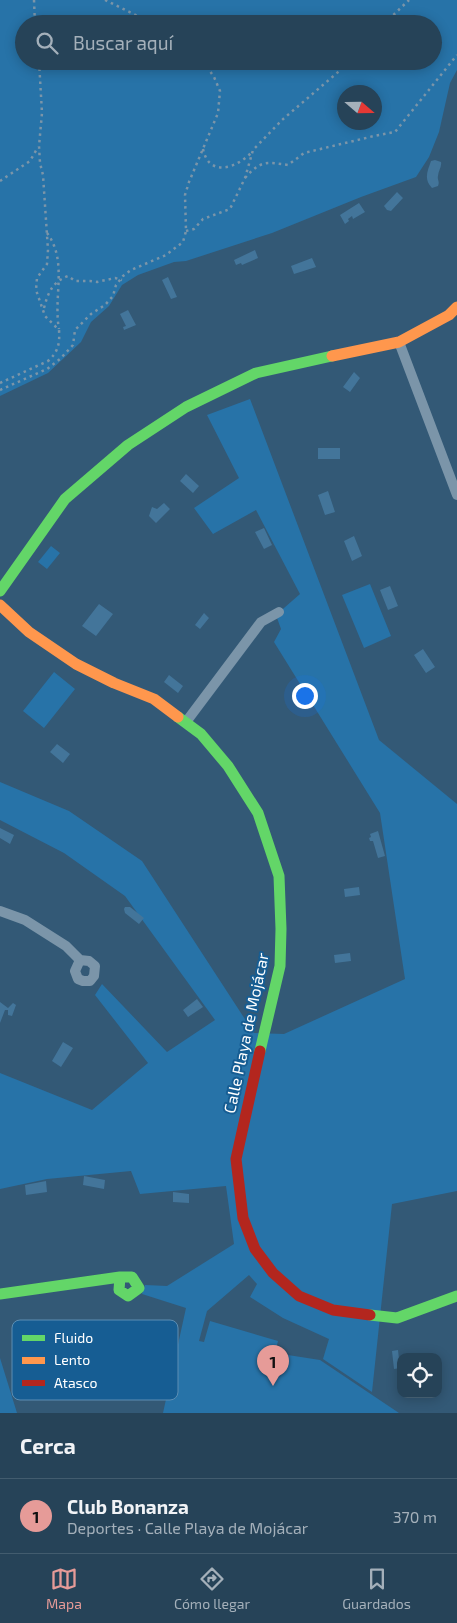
<!DOCTYPE html>
<html lang="es">
<meta charset="utf-8">
<style>
body{margin:0;font-family:"Exo 2",sans-serif;background:#2e4a5e;color:#f1f3f6}
.controls{position:absolute;right:15px;bottom:15px;display:grid;overflow:hidden;border-radius:10px;box-shadow:0 2px 12px #0003}
.controls button{width:45px;height:45px;display:grid;place-items:center;padding:0;border:0;border-bottom:1px solid #425c6e;background:#264358;color:#f1f3f6;font:25px sans-serif}
.compass{position:absolute;left:337px;top:85px;width:45px;height:45px;border-radius:50%;background:#264358;box-shadow:0 2px 12px #0003;rotate:110deg}
.you{position:absolute;left:304px;top:695px;width:18px;height:18px;margin:-12px;border:4px solid #fff;border-radius:50%;background:#1a73e8;box-shadow:0 0 0 8px #1a73e833}
.badge{display:grid;place-items:center;width:32px;height:32px;border-radius:50%;background:#e69b98;color:#111;font-size:16px;font-weight:700}
.pin{position:absolute;translate:-50% -41px;filter:drop-shadow(0 1px 2px #0008)}
.pin::after{content:'';position:absolute;top:26px;width:18px;height:15px;background:inherit;clip-path:polygon(0 0,100% 0,50% 100%)}
.list{margin:0;padding:0;list-style:none}
h2{display:flex;justify-content:space-between;align-items:center;height:65px;margin:0;padding:0 20px;font-size:21px}
h2 small{font-size:16px;font-weight:400;color:#a4b0ba}
.list li{display:grid;grid-template-columns:32px 1fr auto;gap:15px;align-items:center;box-sizing:border-box;height:75px;padding:0 20px;border-top:1px solid #425c6e}
.list b{display:block;font-size:19px;white-space:nowrap}
.list p{margin:0;font-size:16px;white-space:nowrap;color:#a4b0ba}
.list em{font-size:16px;font-style:normal;color:#a4b0ba}
.icon{flex:none;width:28px;height:28px;fill:none;stroke:currentColor;stroke-width:2;stroke-linecap:round;stroke-linejoin:round}
.map{position:relative;flex:none;width:457px;height:1413px;overflow:hidden}
.search{position:absolute;background:#264358;box-shadow:0 2px 12px #0003;left:15px;right:15px;top:15px;height:55px;display:flex;align-items:center;gap:12px;box-sizing:border-box;padding:0 18px;border-radius:28px;color:#a4b0ba;font-size:19px}
.sheet{height:140px;background:#264358}
nav{display:flex;justify-content:space-around;align-items:center;box-sizing:border-box;height:70px;border-top:1px solid #425c6e;background:#264358;font-size:14px;color:#a4b0ba}
nav a{display:grid;justify-items:center;gap:2px}
nav .on{color:#e69b98}
.map>svg:first-child{display:block}
.green{fill:#2773a8;fill-rule:evenodd}
.water{fill:#43759a}
.lines{fill:none;stroke-linecap:round;stroke-linejoin:round}
.path{stroke:#7b95a9;stroke-width:2.5;stroke-dasharray:2.5 4;stroke-linecap:butt}
.street{stroke:#7b95a9;stroke-width:10}
.fast{stroke:#63d668;stroke-width:11}
.slow{stroke:#ff974d;stroke-width:11}
.jam{stroke:#b3261e;stroke-width:11}
.labels{text-anchor:middle;stroke-width:4;stroke-linejoin:round;paint-order:stroke}
.street-label{font-size:16px;fill:#fff;stroke:#165d93}
.key{fill:#165d93;stroke:#5c8eb3;stroke-width:1}
.key-label{font-size:14px;fill:#fff}
</style>
<div class="map">
<svg width="457" height="1413" viewBox="0 0 457 1413">
<rect width="100%" height="100%" fill="#335976"/>
<!-- green -->
<path class="green" d="M0,0h457v70l-7,13 -11,49 -10,25 -13,20 -55,20 -89,36 -86,28 -12,1 -36,13 -16,10 -13,21 -18,16 -10,20 -33,31 -48,23zM24,24h409v37h-409zM344,92h30v30h-30z
M250,399l129,341 78,64v387l-65,13 -20,188 -49,-33 6,-20 -46,-21 -33,-21 7,-13 -8,-9 -42,36 -8,30 5,1 6,-21 68,20 -3,12 45,7 79,53h-236l23,-105 -44,-14 3,-9 22,1 67,-42 -8,-58 -86,8 -9,-23 -84,8 -47,10v-116l92,37 56,-47 -53,-68 7,-11 65,68 48,-32 -90,-124 -61,-43 -64,-33v-38l69,29 73,50 112,172 30,1 121,-55 -25,-166 -106,-171 7,-13 -5,-14 24,-21 -44,-84 -43,24 -19,-26 45,-30 -32,-63z
M51,546l9,7 -13,16 -9,-7z
M370,584l21,52 -27,12 -22,-53z
M54,672l21,17 -31,39 -21,-17z
M0,1358l17,55h-17z"/>
<!-- water -->
<path class="water" d="M435,160l6,2c1,5 -3,9 -3,14 -1,4 2,5 0,10l-6,2c-9,-9 -4,-18 -1,-27z
M397,192l6,6 -12,13 -4,-1 -3,-4z
M359,203l6,9 -12,7 -1,-3 -4,3 1,2 -4,3 -5,-9z
M255,250l3,8 -16,7 -1,-2 -5,2 -2,-5z
M312,258l4,9 -22,7 -3,-8z
M168,277l9,20 -6,2 -9,-19z
M128,310l8,15 -12,5 -1,-3 3,-1 -6,-12z
M354,372l6,6 -10,14 -7,-5z
M318,448h22v11h-22z
M186,474l13,12 -6,7 -13,-12z
M328,491l7,21 -10,3 -7,-20z
M164,503l6,6 -14,14 -7,-7 3,-9 5,2z
M264,528l8,17 -8,4 -9,-17z
M354,536l8,20 -10,5 -8,-20z
M390,586l8,20 -10,4 -8,-20z
M99,604l14,10 -17,22 -14,-10z
M204,613l5,5 -9,11 -5,-4z
M423,649l12,18 -9,6 -12,-18z
M169,675l14,11 -5,7 -14,-11z
M306,692l9,12 -5,5 -10,-13z
M57,744l13,10 -7,9 -13,-11z
M0,828l14,7 -4,9 -10,-6z
M378,831l7,25 -7,2 -5,-17h-3l-1,-3 2,-1 -1,-3z
M359,887l1,8 -15,2 -1,-8z
M125,907h5l14,11 -5,6 -14,-11 -1,-4z
M350,953l1,8 -16,2 -1,-8z
M197,999l6,8 -15,10 -5,-7z
M0,1002l8,6 5,-5 3,2 -4,11 -4,-1v-5h-3l-5,13z
M63,1042l10,6 -12,19 -9,-6z
M84,1176l21,4 -1,9 -21,-4z
M46,1181l1,11 -21,3 -1,-10z
M173,1192l16,2v9l-16,-1z
M398,1350l2,18 -6,1 -2,-18z"/>
<g class="lines">
<!-- path -->
<path class="path" d="M34,0l1,24
M105,0l49,24
M384,24l25,-24
M203,149c6,29 34,19 49,3
M245,178c16,-18 21,-16 43,-13l16,-12 70,-17 21,-4 62,-77
M0,181l30,-20 8,-14
M186,231l8,-2 9,-10 27,-10 15,-31 8,-28 29,-30 69,-59
M47,233c21,28 6,64 12,96
M44,308c4,-15 8,-26 24,-32l7,5h15l7,1 18,-4 7,2
M0,383l48,-22c10,-9 12,-17 11,-31l-14,-14 -9,-26 1,-12 10,-14 1,-14 -5,-75 -3,-12 -1,-17 3,-33 -3,-52
M0,390l47,-21 13,-10 13,-14 2,-15 16,-16 14,-9 8,-9 3,-11 7,-9 8,-6 35,-15 17,-13 3,-11 -1,-36 4,-13 29,-69 2,-22 -6,-14 -11,-16"/>
<!-- street -->
<path class="street" d="M399,342l58,153
M186,722l75,-100 18,-10
M0,911l25,9 41,26 14,14
M80,960l9,1 6,5 -1,10 -4,5h-7l-5,-2 -3,-8z"/>
<!-- fast -->
<path class="fast" d="M0,591l65,-92 63,-54 58,-38 70,-34 76,-17
M178,717l23,17 27,32 30,47 21,63 2,53 -1,37 -20,85
M0,1294l120,-17h12l7,11 -11,8 -9,-6 1,-13
M370,1315l27,3 60,-22"/>
<!-- slow -->
<path class="slow" d="M332,356l67,-14 50,-27 8,-8
M0,605l29,27 47,32 38,19 40,16 24,18"/>
<!-- jam -->
<path class="jam" d="M260,1051l-24,108 7,59 12,31 18,24 26,23 34,14 37,5"/>
</g>
<g class="labels">
<!-- street labels -->
<g class="street-label">
<text transform="translate(246 1033) rotate(-78)" y="6">Calle Playa de Mojácar</text>
</g>
</g>
<!-- legend -->
<rect x="12" y="1320" width="166" height="80" rx="8" class="key"/>
<rect x="22" y="1335" width="23" height="6" fill="#63d668"/>
<rect x="22" y="1357" width="23" height="7" fill="#ff974d"/>
<rect x="22" y="1380" width="23" height="6" fill="#b3261e"/>
<g class="key-label">
<text x="54" y="1343">Fluido</text>
<text x="54" y="1365">Lento</text>
<text x="54" y="1388">Atasco</text>
</g>
</svg>
<div class="controls">
<button><svg class="icon" aria-label="locate" viewBox="0 0 24 24"><circle cx="12" cy="12" r="6"/><path d="M12 2v4M12 18v4M2 12h4M18 12h4"/></svg></button>
</div>
<svg class="compass" viewBox="-18 -18 36 36"><path d="M0-13l5 13h-10z" fill="#e53935"/><path d="M0 13l5-13h-10z" fill="#a4b0ba"/></svg>
<div class="you"></div>
<div class="pin badge" style="left:273px;top:1386px">1</div>
<div class="search"><svg class="icon" aria-label="search" viewBox="0 0 24 24"><circle cx="10" cy="10" r="6"/><path d="M15 15l6 6"/></svg>Buscar aquí</div>
</div>
<section class="sheet">
<h2>Cerca<small></small></h2>
<ul class="list">
<li><span class="badge">1</span><div><b>Club Bonanza</b><p>Deportes · Calle Playa de Mojácar</p></div><em>370 m</em></li>
</ul>
</section>
<nav>
<a class="on"><svg class="icon" aria-label="map" viewBox="0 0 24 24"><path d="M3 6l6-2 6 2 6-2v14l-6 2-6-2-6 2zM9 4v14M15 6v14"/></svg>Mapa</a>
<a><svg class="icon" aria-label="directions" viewBox="0 0 24 24"><path d="M12 3l9 9-9 9-9-9zM9 14v-3h6M13 9l2 2-2 2"/></svg>Cómo llegar</a>
<a><svg class="icon" aria-label="saved" viewBox="0 0 24 24"><path d="M7 4h10v16l-5-4-5 4z"/></svg>Guardados</a>
</nav>
